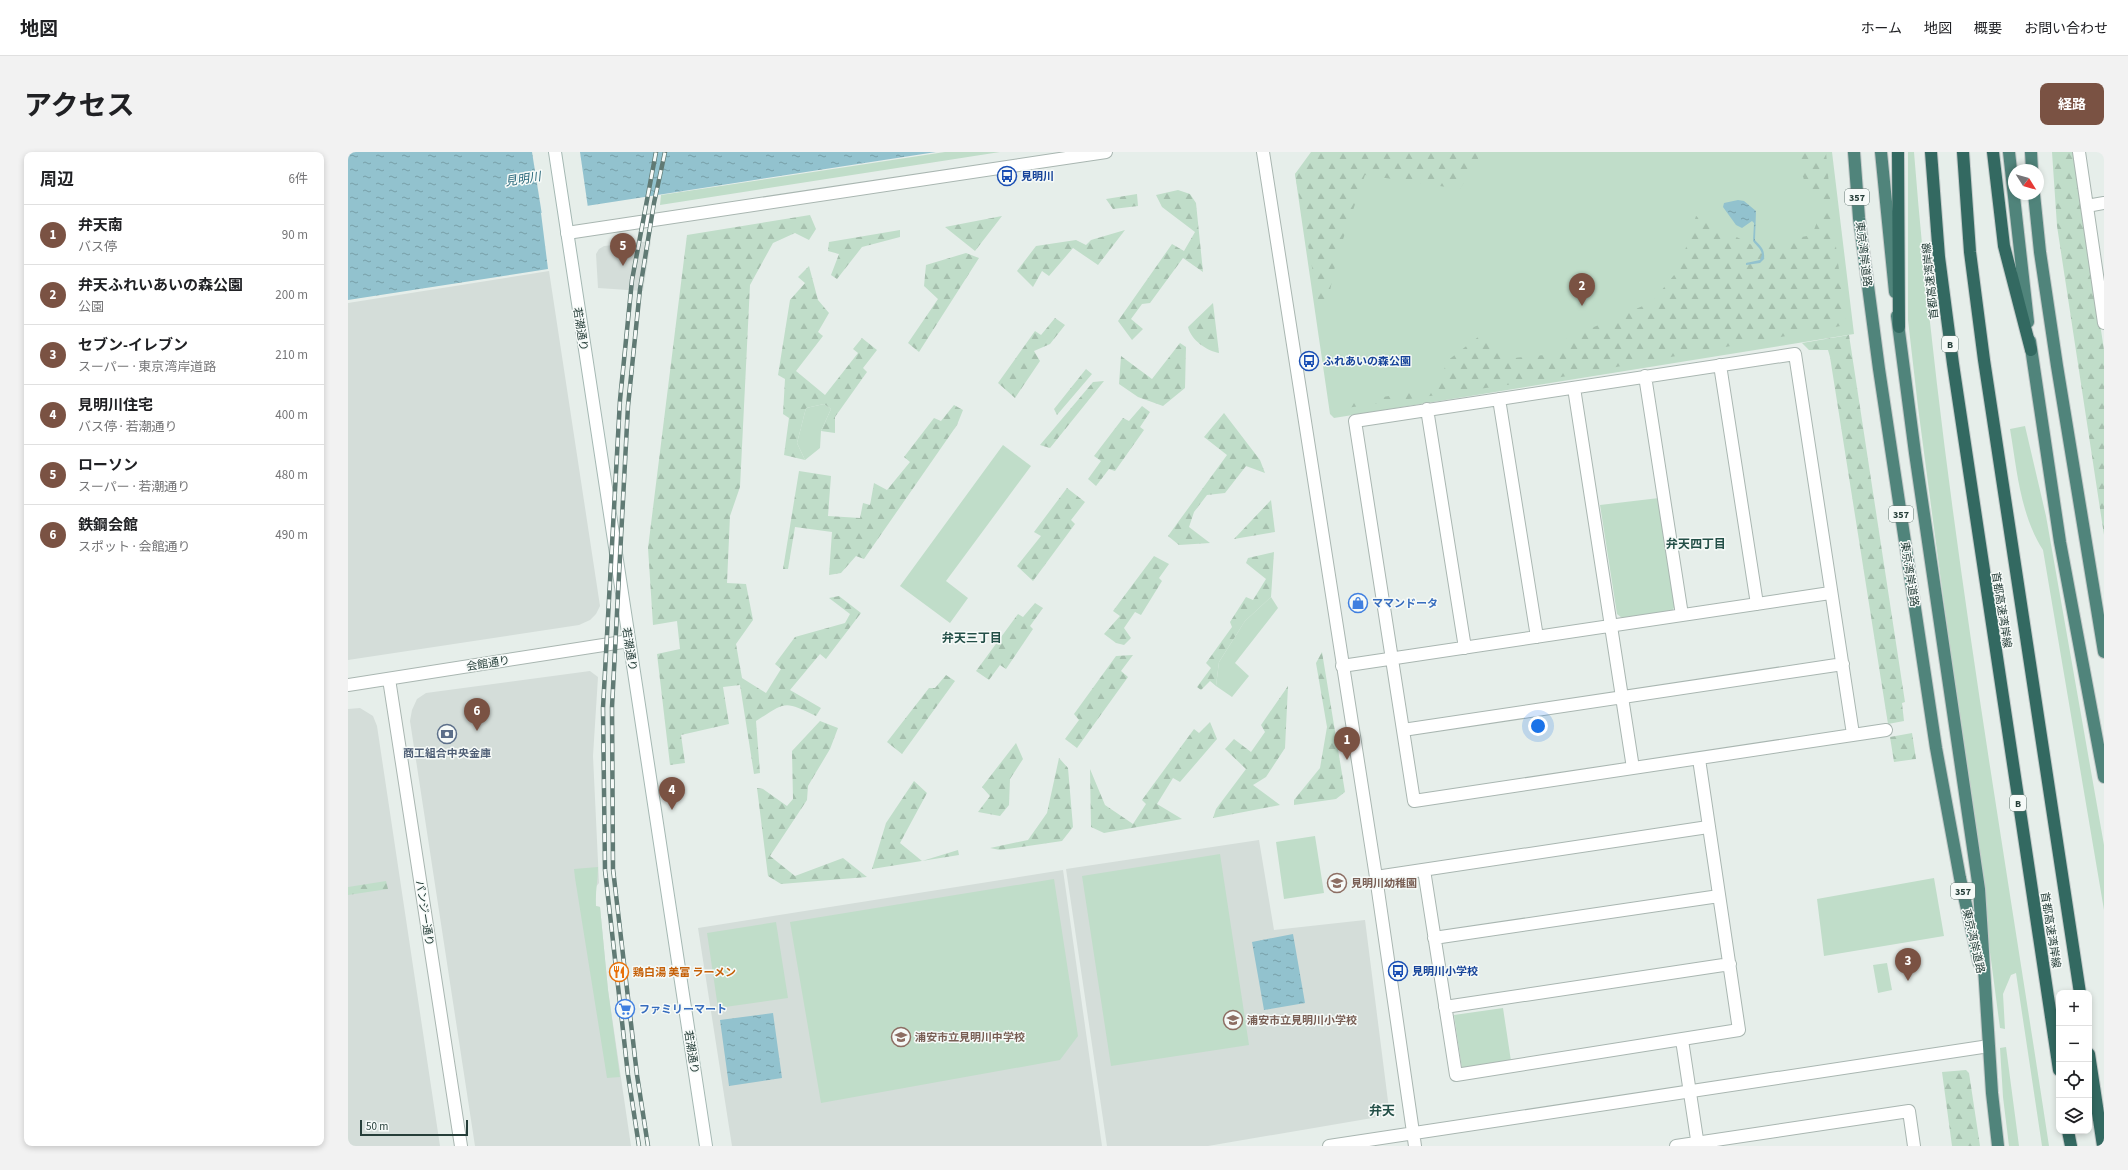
<!DOCTYPE html>
<html lang="ja">
<meta charset="utf-8">
<style>
body{margin:0;font-family:"Source Sans 3","Noto Sans JP",sans-serif;background:#f2f2f2;color:#202124}
.controls{position:absolute;right:12px;bottom:12px;display:grid;overflow:hidden;border-radius:8px;box-shadow:0 2px 6px #0003}
.controls button{width:36px;height:36px;display:grid;place-items:center;padding:0;border:0;border-bottom:1px solid #e0e0e0;background:#fff;color:#202124;font:20px sans-serif}
.compass{position:absolute;left:1660px;top:12px;width:36px;height:36px;border-radius:50%;background:#fff;box-shadow:0 2px 6px #0003;rotate:127deg}
.scale{position:absolute;left:12px;bottom:10px;width:108px;box-sizing:border-box;padding-left:4px;border:2px solid #263e39;border-top:0;font-size:11px;line-height:14px;white-space:nowrap;color:#263e39;-webkit-text-stroke:3px #f6faf8;paint-order:stroke}
.you{position:absolute;left:1190px;top:574px;width:14px;height:14px;margin:-10px;border:3px solid #fff;border-radius:50%;background:#1a73e8;box-shadow:0 0 0 6px #1a73e833}
.badge{display:grid;place-items:center;width:26px;height:26px;border-radius:50%;background:#7a5243;color:#fff;font-size:13px;font-weight:700}
.pin{position:absolute;translate:-50% -33px;filter:drop-shadow(0 1px 2px #0008)}
.pin::after{content:'';position:absolute;top:21px;width:14px;height:12px;background:inherit;clip-path:polygon(0 0,100% 0,50% 100%)}
.list{margin:0;padding:0;list-style:none}
h2{display:flex;justify-content:space-between;align-items:center;height:52px;margin:0;padding:0 16px;font-size:17px}
h2 small{font-size:13px;font-weight:400;color:#757577}
.list li{display:grid;grid-template-columns:26px 1fr auto;gap:12px;align-items:center;box-sizing:border-box;height:60px;padding:0 16px;border-top:1px solid #e0e0e0}
.list b{display:block;font-size:15px;white-space:nowrap}
.list p{margin:0;font-size:13px;white-space:nowrap;color:#757577}
.list em{font-size:13px;font-style:normal;color:#757577}
.icon{flex:none;width:22px;height:22px;fill:none;stroke:currentColor;stroke-width:2;stroke-linecap:round;stroke-linejoin:round}
.map{position:relative;flex:none;width:1756px;height:994px;overflow:hidden;border-radius:8px}
header{display:flex;align-items:center;gap:24px;box-sizing:border-box;height:56px;padding:0 20px;background:#fff;border-bottom:1px solid #e0e0e0}
header strong{font-size:19px}
nav{display:flex;gap:22px;margin-inline-start:auto;font-size:14px}
.intro{display:flex;align-items:center;justify-content:space-between;box-sizing:border-box;height:96px;padding:0 24px}
h1{margin:0;font-size:28px}
.button{padding:10px 18px;border-radius:8px;background:#7a5243;color:#fff;font-size:14px;font-weight:700}
main{display:flex;gap:24px;padding:0 24px}
aside{flex:1;background:#fff;border-radius:8px;box-shadow:0 2px 6px #0003}
.map>svg:first-child{display:block}
.built{fill:#d4ddd9}
.green{fill:#c0ddc9}
.forest{fill:url(#forest-firs)}
.water{fill:url(#water-ripples)}
.pier{fill:#e6eeea}
.lines{fill:none;stroke-linecap:round;stroke-linejoin:round}
.minor-casing{stroke:#a9b6b1;stroke-width:14}
.tertiary-casing{stroke:#a9b6b1;stroke-width:14}
.secondary-casing{stroke:#a5b8b3;stroke-width:14}
.trunk-casing{stroke:#c2c9c8;stroke-width:14}
.motorway-casing{stroke:#c2c9c8;stroke-width:14}
.minor{stroke:#fff;stroke-width:12}
.tertiary{stroke:#fff;stroke-width:12}
.secondary{stroke:#fff;stroke-width:12}
.trunk{stroke:#50847b;stroke-width:12}
.motorway{stroke:#336961;stroke-width:12}
.rail-casing{stroke:#607a74;stroke-width:4.5}
.rail{stroke:#f6faf8;stroke-width:3;stroke-dasharray:9;stroke-linecap:butt}
.labels{text-anchor:middle;stroke-width:3;stroke-linejoin:round;paint-order:stroke}
.shield{fill:#f6faf8;stroke:#647672;stroke-width:1}
.shield-label{font-size:10px;font-weight:bold;fill:#263e39}
.transit-label{font-size:11px;font-weight:bold;fill:#164399;stroke:#f6faf8;text-anchor:start}
.street-label{font-size:11px;fill:#263e39;stroke:#f6faf8}
.shop-label{font-size:11px;font-weight:bold;fill:#366cbe;stroke:#f6faf8;text-anchor:start}
.service-label{font-size:11px;font-weight:bold;fill:#4e5e75;stroke:#f6faf8}
.education-label{font-size:11px;font-weight:bold;fill:#785e54;stroke:#f6faf8;text-anchor:start}
.food-label{font-size:11px;font-weight:bold;fill:#c56008;stroke:#f6faf8;text-anchor:start}
.water-label{font-size:12px;font-style:italic;fill:#236477;stroke:#f6faf8}
.neighbourhood-label{font-size:12px;font-weight:bold;fill:#234f47;stroke:#f6faf8}
.quarter-label{font-size:13px;font-weight:bold;fill:#234f47;stroke:#f6faf8}
</style>
<header>
<strong>地図</strong>
<nav><a>ホーム</a><a>地図</a><a>概要</a><a>お問い合わせ</a></nav>
</header>
<div class="intro"><h1>アクセス</h1><a class="button">経路</a></div>
<main>
<aside>
<h2>周辺<small>6件</small></h2>
<ul class="list">
<li><span class="badge">1</span><div><b>弁天南</b><p>バス停</p></div><em>90 m</em></li>
<li><span class="badge">2</span><div><b>弁天ふれいあいの森公園</b><p>公園</p></div><em>200 m</em></li>
<li><span class="badge">3</span><div><b>セブン-イレブン</b><p>スーパー · 東京湾岸道路</p></div><em>210 m</em></li>
<li><span class="badge">4</span><div><b>見明川住宅</b><p>バス停 · 若潮通り</p></div><em>400 m</em></li>
<li><span class="badge">5</span><div><b>ローソン</b><p>スーパー · 若潮通り</p></div><em>480 m</em></li>
<li><span class="badge">6</span><div><b>鉄鋼会館</b><p>スポット · 会館通り</p></div><em>490 m</em></li>
</ul>
</aside>
<div class="map">
<svg width="1756" height="994" viewBox="0 0 1756 994">
<defs>
<pattern id="forest-firs" width="22" height="20" patternUnits="userSpaceOnUse"><rect width="22" height="20" fill="#c0ddc9"/><path d="M5 1l3.5 6h-7zM16 11l3.5 6h-7z" fill="#a5bfad"/></pattern>
<pattern id="water-ripples" width="26" height="14" patternUnits="userSpaceOnUse"><rect width="26" height="14" fill="#92c2ce"/><path d="M2 4q2-2 4 0t4 0M15 11q2-2 4 0t4 0" fill="none" stroke="#779fa8"/></pattern>
</defs>
<rect width="100%" height="100%" fill="#e6eeea"/>
<!-- built -->
<path class="built" d="M303,89l-8,50 -45,-3 -2,-34 3,-5 5,-3z
M201,119l51,335 -4,8 -6,6 -11,5 -231,35v-357z
M242,519l8,6 -5,79 6,127 -4,5 1,18 4,1 8,83 23,156h-156l-65,-425 2,-11 5,-11 9,-6z
M12,556l13,8 4,10 63,420h-92v-437z
M911,688l15,90 91,-10 24,189 -5,7 -176,30h-101l-41,-277z
M715,718l39,276h-370l-34,-218z"/>
<!-- green -->
<path class="green" d="M597,0h55l-340,53 1,-10z
M963,0h521l22,182 -520,84 -4,-4 -35,-240z
M1560,0h6c26,333 85,664 135,994h-7l-26,-173 -5,2 -8,19 2,35 -5,-1 -82,-621 -10,-87z
M476,252l7,5 -10,22 -1,17 -15,12 -8,-17 9,-35z
M1677,274l21,90 58,329v65l-61,-360c-23,-36 -26,-80 -33,-121z
M655,293l28,21 -85,115 22,17 -18,25 -50,-37z
M1311,346l16,108 -3,5 -50,7 -5,-4 -17,-109z
M923,445l7,11 -43,55 14,13 -17,21 -16,-11 3,-24 26,-41z
M967,684l9,57 -40,6 -8,-57z
M872,702l29,191 -138,21 -29,-190z
M250,715c0,14 -3,25 -2,39l4,1 8,83 12,87 -13,1 -32,-200 -1,-9z
M1586,726l10,58 -120,20 -7,-57z
M706,727l24,157 -18,24 -239,43 -31,-181z
M428,770l12,76 -70,10 -11,-75z
M1539,811l5,27 -14,3 -5,-28z
M1155,856l8,53 -49,8 -8,-54z
M1658,895l13,99h-10l-6,-49 -3,-49z"/>
<!-- forest -->
<path class="forest" d="M971,0h163l-22,37 -95,-14 -28,82 -10,48 -9,-5 -23,-126z
M1448,0h30l5,55 15,118 -290,53 -217,31 1,-5 98,-16 9,-27 35,-27 22,25 50,-5 5,-12 93,-40 27,-33 17,-53 58,30 58,-11 10,-26 -8,-16 -10,-13z
M1704,0h22l30,198v185l-47,-309z
M830,38l12,4 6,9 7,69 -20,-14 -33,45 -8,1 -11,15 12,10 -11,11 -14,-19 54,-77 12,7 11,-19 -33,-25 -6,-12z
M789,42l1,12 -25,3 -7,-10z
M462,63l6,14 -7,11 -14,-7 -22,10 -23,42 -10,202 -10,29 -3,67 19,1 7,36 -17,24 6,34 24,15 15,-24 -6,-5 20,-27 50,-14 5,-9 -21,-16 10,-2 22,17 -35,46 -6,-5 -30,36 31,18 -5,8c-33,-16 -30,-14 -60,5l4,52 -6,1 -14,-89 -17,2 6,37 -48,11 4,28 -15,2 -13,-111 23,-5 -3,-28 -24,4 -5,-77 39,-313z
M654,64l-27,35 -30,-24z
M552,78v7l-38,10 -25,32 -6,-4 8,-21 -11,-3 1,-9z
M777,78l-27,35 -25,-17 -24,28 -7,-5 -9,16 -16,-16 19,-25 40,-6 10,5 5,-5z
M618,101l13,5 -60,94 -11,-9 30,-44 -14,-13 2,-21z
M461,114l9,34 11,13 -11,19 5,4 -27,35 29,24 33,-42 -5,-4 9,-11 15,12 -14,18 4,4 -32,45v16l-14,-2 10,-22 -7,-5 -18,4 -9,35 8,17 -21,-5 5,-37 -6,-4 2,-35 -7,-4 12,-75 15,-17 -7,-6z
M865,151l6,50c-12,-2 -28,-13 -31,-26z
M707,166l10,7 -15,19 -16,7 6,10 -25,37 -17,-15 37,-52 6,4z
M1501,183l56,367 -3,1 2,18 -16,3 -58,-367 -2,-7h-19l-7,-7z
M832,191l6,4 -1,41 -22,18 -25,-9 -19,-13 2,-28 31,23z
M738,217l6,5 -35,41 -3,-6z
M756,229l-54,67 -10,-3 53,-63z
M606,253l9,5 -6,15 -93,134 -8,-3 -15,17 -12,2 3,-43 -37,-5 -7,42h-5l16,-98 32,5 -3,40 32,2 3,-15 7,2 4,-22 13,7 23,-28 -6,-5 30,-39 7,3z
M794,254l8,6 -10,15 4,3 -29,41 -6,-2 -13,17 -8,-7 13,-18 -7,-5 29,-38 6,3z
M876,261l36,47 5,13 -19,-7 -21,27 -18,2 -13,17 -5,15 21,16 -31,2 -11,-9 59,-81 -23,-18z
M719,336l18,14 -14,18 4,4 -42,57 -16,-15 24,-30 -7,-4z
M923,348l4,32 -41,7z
M926,400l-3,45 -26,24 -26,41 -3,24 -6,-5 -9,9 -4,-3 14,-19 -5,-5 26,-36 -2,-5 16,-25 7,3 13,-21 -20,-16 2,-5z
M806,404l15,8 -10,14 3,3 -21,34 -6,-3 -11,16 7,10 -7,7 -8,-2 -12,-9 16,-18 -7,-5z
M687,451l8,5 -13,18 3,3 -27,40 -6,-4 -11,15 -13,-9 42,-57 5,3z
M974,500l23,140 -9,7 -42,6v-5l26,-32 7,-41 -11,-64z
M785,503l-12,16 7,6 -51,71 -12,-9 14,-19 -5,-6 42,-58z
M598,523l9,6 -53,73 -15,-12 42,-54h6z
M940,534l-3,62 -19,29 -13,8 27,20 -67,13 3,-9 30,-40 -21,-20 9,-10 17,13 14,-20 -4,-7z
M472,569l18,7 -8,21 -22,37 -1,14 -37,56 25,20 48,-18 24,19 -86,7 -13,-8 -11,-88 6,1 24,17 6,-7 -1,-48z
M862,570l7,17 -37,43 -7,-4 -16,26 25,15 -78,14 -13,-6 -1,-58 15,36 28,19 13,-20 -4,-4 52,-71 5,4z
M1564,581l4,26 -22,3 -4,-25z
M668,591l7,16 -13,20 -1,26 -9,11 -22,-4 12,-16 -8,-9z
M711,606l9,10 5,59 -11,14 -62,9 -10,-2 38,-8 19,-27z
M566,629l13,12 -27,50 22,18 36,-11 1,5 -87,14 14,-46z
M38,729l2,8 -40,6v-8z
M1618,918l3,3 11,73h-28l-10,-74z"/>
<!-- water -->
<path class="water" d="M0,0h588l-395,61 7,56 -200,31z
M1390,48l6,1 12,10 -1,29c6,7 10,9 9,19l-4,4 -14,2v-2l14,-3c5,-9 -2,-12 -7,-19l1,-18 -2,-2 -10,7 -6,-3 -13,-18 1,-4z
M945,782l12,69 -41,7 -12,-68z
M425,861l9,65 -53,8 -9,-66z"/>
<!-- pier -->
<path class="pier" d="M184,0h48l8,56 -46,7z"/>
<g class="lines">
<!-- minor casing -->
<g class="minor-casing">
<path id="minor" d="M1731,0l25,171
M1739,54l17,-3
M1372,213l37,239
M1297,224l37,239
M1226,236l59,380
M1151,247l38,238
M1079,257l38,239
M994,514l488,-73
M1055,578l440,-66
M1505,582l-58,-380 -440,67 59,380 472,-71
M1076,718l32,205 283,-45 -40,-271
M1028,725l332,-50
M1086,786l285,-42
M1097,855l285,-43
M1334,888l16,106
M1328,994l233,-35 5,35"/>
</g>
<!-- tertiary casing -->
<g class="tertiary-casing">
<path id="tertiary" d="M915,0l113,725 39,269
M219,81l539,-81
M41,527l72,467
M0,533l281,-44
M981,994l660,-100"/>
</g>
<!-- secondary casing -->
<g class="secondary-casing">
<path id="secondary" d="M207,0l151,994"/>
</g>
<!-- trunk casing -->
<g class="trunk-casing">
<path id="trunk" d="M1506,0l5,66 20,151 57,379 24,130 19,85
M1533,0l14,140
M1661,0l19,170
M1683,0l1,18
M1686,42l6,58 17,114 47,286
M1549,164l18,137 64,436 13,204 6,53
M1682,189l30,201 44,235"/>
</g>
<!-- motorway casing -->
<g class="motorway-casing">
<path id="motorway" d="M1550,0l1,175
M1583,0l8,105 14,107 106,706
M1615,0l7,100 14,108 96,633
M1645,0l11,94 27,104
M1741,902l14,92
M1720,979l3,15"/>
</g>
<!-- minor -->
<use href="#minor" class="minor"/>
<!-- tertiary -->
<use href="#tertiary" class="tertiary"/>
<!-- secondary -->
<use href="#secondary" class="secondary"/>
<!-- trunk -->
<use href="#trunk" class="trunk"/>
<!-- motorway -->
<use href="#motorway" class="motorway"/>
<!-- rail casing -->
<g class="rail-casing">
<path id="rail" d="M291,994l-11,-71 -23,-205 -2,-162 17,-308 12,-120 24,-128
M300,994l-11,-71 -24,-206 -1,-162 16,-301 12,-117 14,-86 11,-51"/>
</g>
<!-- rail -->
<use href="#rail" class="rail"/>
</g>
<!-- icons -->
<defs>
<g id="bus-ring" transform="scale(1)"><circle r="9.5" fill="#f6faf8" stroke="#1a4fb4" stroke-width="1.5"/><path d="M-5-6H5V4H4V6H2V4H-2V6H-4V4H-5ZM-3.5-4V0h7V-4ZM-3.5 1.2v1.5H-2V1.2ZM2 1.2v1.5H3.5V1.2Z" fill="#1a4fb4"/></g>
<g id="shop-ring" transform="scale(1)"><circle r="9.5" fill="#f6faf8" stroke="#3f7fe0" stroke-width="1.5"/><path d="M-5-2.5h2.3a2.7 3.5 0 0 1 5.4 0H5L5.5 6h-11ZM-1.5-2.5h3a1.5 2.3 0 0 0-3 0Z" fill="#3f7fe0"/></g>
<g id="bank-ring" transform="scale(1)"><circle r="9.5" fill="#f6faf8" stroke="#5c6f8a" stroke-width="1.5"/><path d="M-6-4H6V4H-6ZM0-2.3a2.3 2.3 0 1 0 0 4.6a2.3 2.3 0 1 0 0-4.6Z" fill="#5c6f8a"/></g>
<g id="school-ring" transform="scale(1)"><circle r="9.5" fill="#f6faf8" stroke="#8d6e63" stroke-width="1.5"/><path d="M0-5L7-2L0 1L-7-2ZM-4 1L0 2.5L4 1V4Q0 6-4 4Z" fill="#8d6e63"/></g>
<g id="restaurant-ring" transform="scale(1)"><circle r="9.5" fill="#f6faf8" stroke="#e8710a" stroke-width="1.5"/><path d="M-5-6h1v4h1v-4h1v4h1v-4h1v5L-1.5 .5V6h-2V.5L-5-1ZM5-6V6H3V1.5H1.5Q1.5-4 5-6Z" fill="#e8710a"/></g>
<g id="supermarket-ring" transform="scale(1)"><circle r="9.5" fill="#f6faf8" stroke="#3f7fe0" stroke-width="1.5"/><path d="M-6-5.5h2.5l.6 2H6L4.5 2H-2.5L-4.4-4H-6ZM-1.5 3.2a1.3 1.3 0 1 0 .1 0ZM3 3.2a1.3 1.3 0 1 0 .1 0Z" fill="#3f7fe0"/></g>
</defs>
<g fill-rule="evenodd">
<use href="#bus-ring" x="659" y="24"/>
<use href="#bus-ring" x="961" y="209"/>
<use href="#shop-ring" x="1010" y="451"/>
<use href="#bank-ring" x="99" y="582"/>
<use href="#school-ring" x="989" y="731"/>
<use href="#bus-ring" x="1050" y="819"/>
<use href="#restaurant-ring" x="271" y="820"/>
<use href="#supermarket-ring" x="277" y="857"/>
<use href="#school-ring" x="885" y="868"/>
<use href="#school-ring" x="553" y="885"/>
</g>
<g class="labels">
<!-- shield labels -->
<g class="shield">
<rect x="1497" y="37" width="24" height="16" rx="3"/>
<rect x="1594" y="184" width="16" height="16" rx="3"/>
<rect x="1541" y="354" width="24" height="16" rx="3"/>
<rect x="1662" y="643" width="16" height="16" rx="3"/>
<rect x="1603" y="731" width="24" height="16" rx="3"/>
</g>
<g class="shield-label">
<text x="1509" y="49">357</text>
<text x="1602" y="196">B</text>
<text x="1553" y="366">357</text>
<text x="1670" y="655">B</text>
<text x="1615" y="743">357</text>
</g>
<!-- transit labels -->
<g class="transit-label">
<text x="673" y="28">見明川</text>
<text x="975" y="213">ふれあいの森公園</text>
<text x="1064" y="823">見明川小学校</text>
</g>
<!-- street labels -->
<g class="street-label">
<text transform="translate(1516 102) rotate(83)" y="4">東京湾岸道路</text>
<text transform="translate(1582 129) rotate(-96)" y="4">首都高速湾岸線</text>
<text transform="translate(233 177) rotate(81)" y="4">若潮通り</text>
<text transform="translate(1562 422) rotate(81)" y="4">東京湾岸道路</text>
<text transform="translate(1654 458) rotate(81)" y="4">首都高速湾岸線</text>
<text transform="translate(282 497) rotate(81)" y="4">若潮通り</text>
<text transform="translate(140 511) rotate(-9)" y="4">会館通り</text>
<text transform="translate(77 761) rotate(81)" y="4">パンジー通り</text>
<text transform="translate(1703 778) rotate(81)" y="4">首都高速湾岸線</text>
<text transform="translate(1626 789) rotate(77)" y="4">東京湾岸道路</text>
<text transform="translate(344 900) rotate(81)" y="4">若潮通り</text>
</g>
<!-- shop labels -->
<g class="shop-label">
<text x="1024" y="455">ママンドータ</text>
<text x="291" y="861">ファミリーマート</text>
</g>
<!-- service labels -->
<g class="service-label">
<text x="99" y="605">商工組合中央金庫</text>
</g>
<!-- education labels -->
<g class="education-label">
<text x="1003" y="735">見明川幼稚園</text>
<text x="899" y="872">浦安市立見明川小学校</text>
<text x="567" y="889">浦安市立見明川中学校</text>
</g>
<!-- food labels -->
<g class="food-label">
<text x="285" y="824">鶏白湯 美富 ラーメン</text>
</g>
<!-- water labels -->
<g class="water-label">
<text transform="translate(175 27) rotate(-9)" y="4">見明川</text>
</g>
<!-- neighbourhood labels -->
<g class="neighbourhood-label">
<text x="1348" y="396">弁天四丁目</text>
<text x="624" y="490">弁天三丁目</text>
</g>
<!-- quarter labels -->
<g class="quarter-label">
<text x="1034" y="963">弁天</text>
</g>
</g>
</svg>
<div class="controls">
<button>+</button>
<button>−</button>
<button><svg class="icon" aria-label="locate" viewBox="0 0 24 24"><circle cx="12" cy="12" r="6"/><path d="M12 2v4M12 18v4M2 12h4M18 12h4"/></svg></button>
<button><svg class="icon" aria-label="layers" viewBox="0 0 24 24"><path d="M12 4l9 5-9 5-9-5zM3 14l9 5 9-5"/></svg></button>
</div>
<svg class="compass" viewBox="-18 -18 36 36"><path d="M0-13l5 13h-10z" fill="#e53935"/><path d="M0 13l5-13h-10z" fill="#757577"/></svg>
<div class="scale">50 m</div>
<div class="you"></div>
<div class="pin badge" style="left:999px;top:608px">1</div>
<div class="pin badge" style="left:1234px;top:154px">2</div>
<div class="pin badge" style="left:1560px;top:829px">3</div>
<div class="pin badge" style="left:324px;top:658px">4</div>
<div class="pin badge" style="left:275px;top:114px">5</div>
<div class="pin badge" style="left:129px;top:579px">6</div>
</div>
</main>
